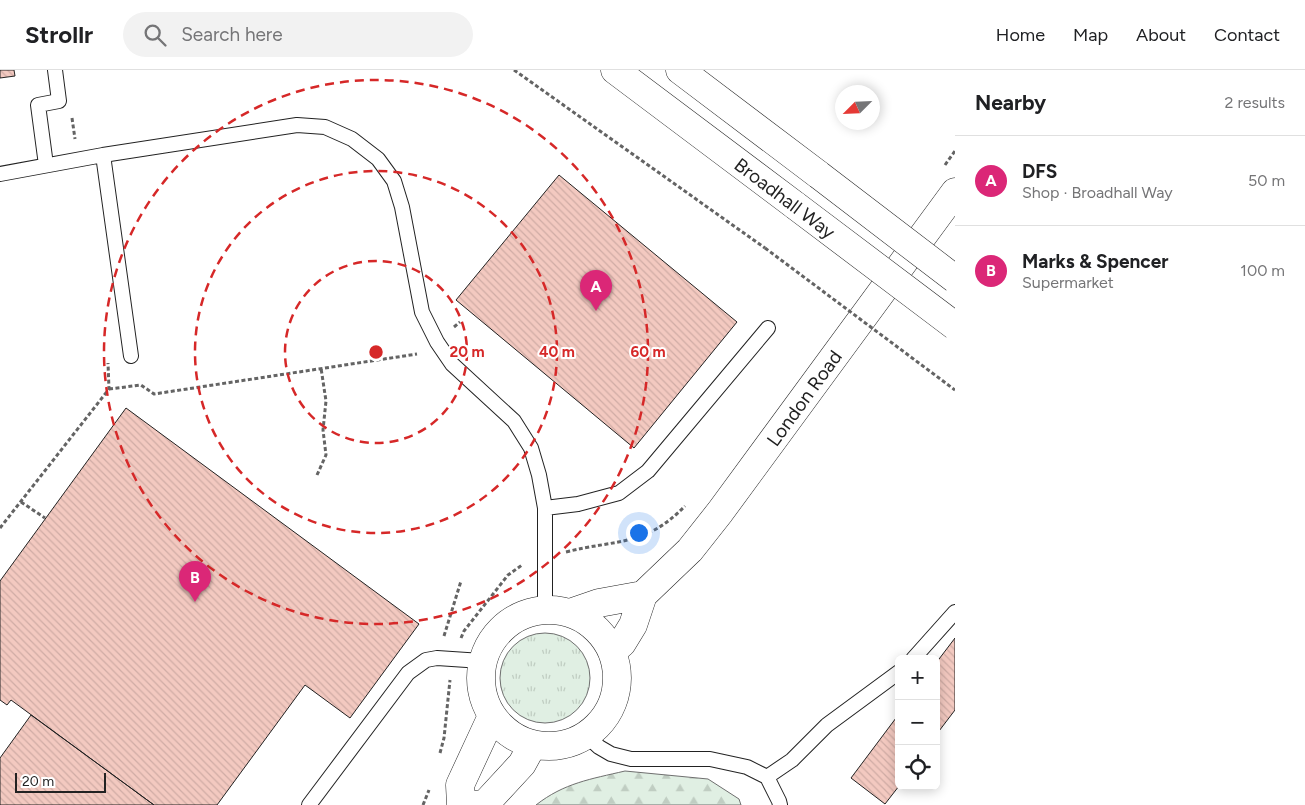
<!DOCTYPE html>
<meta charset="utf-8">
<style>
body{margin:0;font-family:Figtree,sans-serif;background:#f2f2f2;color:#202124}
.controls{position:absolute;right:15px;bottom:15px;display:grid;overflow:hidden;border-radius:8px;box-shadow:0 2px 12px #0003}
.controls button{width:45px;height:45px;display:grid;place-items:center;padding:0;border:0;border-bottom:1px solid #e0e0e0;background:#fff;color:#202124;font:25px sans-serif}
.compass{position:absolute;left:835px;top:15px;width:45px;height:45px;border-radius:50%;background:#fff;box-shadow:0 2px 12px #0003;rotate:246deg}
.scale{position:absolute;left:15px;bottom:12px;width:91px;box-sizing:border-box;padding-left:5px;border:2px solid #222;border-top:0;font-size:14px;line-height:18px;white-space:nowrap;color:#222;-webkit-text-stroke:4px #fff;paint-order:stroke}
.you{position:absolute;left:638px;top:462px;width:18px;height:18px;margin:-12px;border:4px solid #fff;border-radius:50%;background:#1a73e8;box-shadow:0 0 0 8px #1a73e833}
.badge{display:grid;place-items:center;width:32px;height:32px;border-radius:50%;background:#db2777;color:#fff;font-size:16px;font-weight:700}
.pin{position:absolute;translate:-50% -41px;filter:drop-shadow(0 1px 2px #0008)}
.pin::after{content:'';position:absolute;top:26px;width:18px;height:15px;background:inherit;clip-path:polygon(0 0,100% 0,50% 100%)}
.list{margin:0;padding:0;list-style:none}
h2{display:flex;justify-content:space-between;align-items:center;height:65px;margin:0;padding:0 20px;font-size:21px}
h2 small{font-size:16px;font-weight:400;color:#757577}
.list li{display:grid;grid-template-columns:32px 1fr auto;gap:15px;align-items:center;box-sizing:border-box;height:90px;padding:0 20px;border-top:1px solid #e0e0e0}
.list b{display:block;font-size:19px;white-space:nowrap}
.list p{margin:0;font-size:16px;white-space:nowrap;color:#757577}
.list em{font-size:16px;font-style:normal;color:#757577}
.icon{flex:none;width:28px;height:28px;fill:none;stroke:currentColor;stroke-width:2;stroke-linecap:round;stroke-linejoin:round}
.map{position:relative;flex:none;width:955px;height:735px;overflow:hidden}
header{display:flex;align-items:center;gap:30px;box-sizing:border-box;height:70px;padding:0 25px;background:#fff;border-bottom:1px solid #e0e0e0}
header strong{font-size:24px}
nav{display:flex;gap:28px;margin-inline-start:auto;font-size:18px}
.search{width:350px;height:45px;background:#f2f2f2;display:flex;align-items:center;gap:12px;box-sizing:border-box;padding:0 18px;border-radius:28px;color:#757577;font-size:19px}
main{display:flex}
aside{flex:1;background:#fff}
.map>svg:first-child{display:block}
.grass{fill:url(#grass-tufts);stroke:#6f6f6f}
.forest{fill:url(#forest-firs);stroke:#6f6f6f}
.building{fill:url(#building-back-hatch);stroke:#222}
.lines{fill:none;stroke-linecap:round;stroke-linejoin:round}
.lane-casing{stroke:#222;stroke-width:16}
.secondary-casing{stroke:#222;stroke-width:29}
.highway-casing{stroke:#222;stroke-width:29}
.path{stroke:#646464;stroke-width:3;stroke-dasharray:4 2.5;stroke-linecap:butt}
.lane{stroke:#fff;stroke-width:14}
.secondary{stroke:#fff;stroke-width:28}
.highway{stroke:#fff;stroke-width:28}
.highway-bridge-casing{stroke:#222;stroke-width:29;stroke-linecap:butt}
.path-bridge{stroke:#646464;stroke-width:3;stroke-dasharray:4 2.5;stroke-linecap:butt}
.highway-bridge{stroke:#fff;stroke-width:28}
.ring{fill:none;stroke:#d62828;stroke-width:2.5;stroke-dasharray:9 6}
.labels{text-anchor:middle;stroke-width:4;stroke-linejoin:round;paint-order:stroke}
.street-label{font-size:19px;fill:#222;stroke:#fff}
.centre{fill:#d62828;stroke:#fff;stroke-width:2.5}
.ring-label{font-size:15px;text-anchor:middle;font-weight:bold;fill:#d62828;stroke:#fff;stroke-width:4;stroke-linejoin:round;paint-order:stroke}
</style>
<header>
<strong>Strollr</strong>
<div class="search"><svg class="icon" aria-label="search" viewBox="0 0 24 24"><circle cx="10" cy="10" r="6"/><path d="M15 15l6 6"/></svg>Search here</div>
<nav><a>Home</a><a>Map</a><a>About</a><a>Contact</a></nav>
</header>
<main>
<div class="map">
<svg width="955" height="735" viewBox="0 0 955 735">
<defs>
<pattern id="grass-tufts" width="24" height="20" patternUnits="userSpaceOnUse" patternTransform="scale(1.25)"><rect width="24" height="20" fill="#e0efe3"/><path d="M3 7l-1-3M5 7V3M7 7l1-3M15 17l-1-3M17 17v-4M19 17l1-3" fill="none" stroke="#c0cdc2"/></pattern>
<pattern id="forest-firs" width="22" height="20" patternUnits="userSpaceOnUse" patternTransform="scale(1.25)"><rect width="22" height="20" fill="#e0efe3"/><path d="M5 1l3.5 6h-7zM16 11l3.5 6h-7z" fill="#c0cdc2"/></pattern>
<pattern id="building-back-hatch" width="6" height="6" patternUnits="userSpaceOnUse" patternTransform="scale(1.25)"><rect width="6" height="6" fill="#f3c9c0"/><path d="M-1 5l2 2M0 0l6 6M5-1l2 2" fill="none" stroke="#d0aca5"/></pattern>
</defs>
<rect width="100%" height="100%" fill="#fff"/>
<!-- grass -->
<path class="grass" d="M500 608a45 45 0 1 1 90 0a45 45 0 1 1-90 0Z"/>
<!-- forest -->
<path class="forest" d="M625,701l83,8 31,20 2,6h-205c28,-22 55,-26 89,-34z"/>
<!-- building -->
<path class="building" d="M0,0h14l1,6 -15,2z
M559,105l178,147 -103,126 -178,-148z
M126,338l293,216 -69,94 -45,-33 -88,120h-63l-143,-105 -4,5 -7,-5v-119z
M955,568v72l-19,25v-72z
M899,644v72l-14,18 -34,-26z
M31,645l123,90h-154v-47z"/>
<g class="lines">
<!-- lane casing -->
<g class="lane-casing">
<path id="lane" d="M103,85l28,201
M46,95l-8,-60 21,-4 -4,-31
M0,104l103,-19 194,-30 28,2 27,12 26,20 16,22 8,26 20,105 15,30 15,22 62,57 17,27 8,27 6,33v88l2,14
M545,438l33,-4 41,-11 29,-22 120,-143
M913,589l42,-47
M587,666l12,11 12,7 20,5h79l37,8 20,10 12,24 1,4
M767,707l25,-17 35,-35 72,-53
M309,735l99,-132 18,-13 11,-2 45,3"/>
</g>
<!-- secondary casing -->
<g class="secondary-casing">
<path id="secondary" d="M481 608a68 68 0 1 1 136 0a68 68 0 1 1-136 0Z
M570,543l29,-10 44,-8
M613,581l9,-8 11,-18 10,-30 47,-45 30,-38 235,-320
M461,735l-1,-20 32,-69
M472,735l13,-1 37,-40 11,-20"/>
</g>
<!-- highway casing -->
<g class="highway-casing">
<path id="highway" d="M615,0l181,136
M680,0l139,105"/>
</g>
<!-- path -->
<path class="path" d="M514,0l251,178
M72,48l3,21
M945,95l10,-14
M454,257l6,-5
M109,319l32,-4 13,9 263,-40
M317,405l9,-20 -3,-25 3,-29 -5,-33
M21,432l24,16
M0,458l109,-139 -1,-26
M566,482c51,-13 79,-5 119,-46
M444,566l17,-55
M461,568l3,-7 44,-56 14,-10
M440,683l4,-15 6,-58
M423,735l6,-15"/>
<!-- lane -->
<use href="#lane" class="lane"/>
<!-- secondary -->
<use href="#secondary" class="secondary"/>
<!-- highway -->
<use href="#highway" class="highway"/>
<!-- highway-bridge casing -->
<g class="highway-bridge-casing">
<path id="highway-bridge" d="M819,105l136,104
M796,136l159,120"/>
</g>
<!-- path-bridge -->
<path class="path-bridge" d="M765,178l190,142"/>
<!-- highway-bridge -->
<use href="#highway-bridge" class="highway-bridge"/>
</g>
<!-- distance rings -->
<g class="ring">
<circle cx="376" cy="282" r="91"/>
<circle cx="376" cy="282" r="181"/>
<circle cx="376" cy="282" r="272"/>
</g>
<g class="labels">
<!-- street labels -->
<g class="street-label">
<text transform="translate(785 128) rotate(37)" y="7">Broadhall Way</text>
<text transform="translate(804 328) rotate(-54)" y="7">London Road</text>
</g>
</g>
<circle cx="376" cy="282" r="8" class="centre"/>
<g class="ring-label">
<text x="467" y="287">20 m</text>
<text x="557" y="287">40 m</text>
<text x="648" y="287">60 m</text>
</g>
</svg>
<div class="controls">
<button>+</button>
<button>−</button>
<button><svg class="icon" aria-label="locate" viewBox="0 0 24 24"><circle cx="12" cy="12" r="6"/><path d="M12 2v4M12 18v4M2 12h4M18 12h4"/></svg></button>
</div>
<svg class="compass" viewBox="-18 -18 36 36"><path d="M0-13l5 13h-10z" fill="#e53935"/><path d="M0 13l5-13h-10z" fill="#757577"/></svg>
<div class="scale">20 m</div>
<div class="you"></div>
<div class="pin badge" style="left:596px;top:241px">A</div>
<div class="pin badge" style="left:195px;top:532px">B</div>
</div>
<aside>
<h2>Nearby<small>2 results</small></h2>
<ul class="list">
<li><span class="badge">A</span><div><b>DFS</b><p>Shop · Broadhall Way</p></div><em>50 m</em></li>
<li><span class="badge">B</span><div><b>Marks &amp; Spencer</b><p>Supermarket</p></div><em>100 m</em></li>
</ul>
</aside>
</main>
